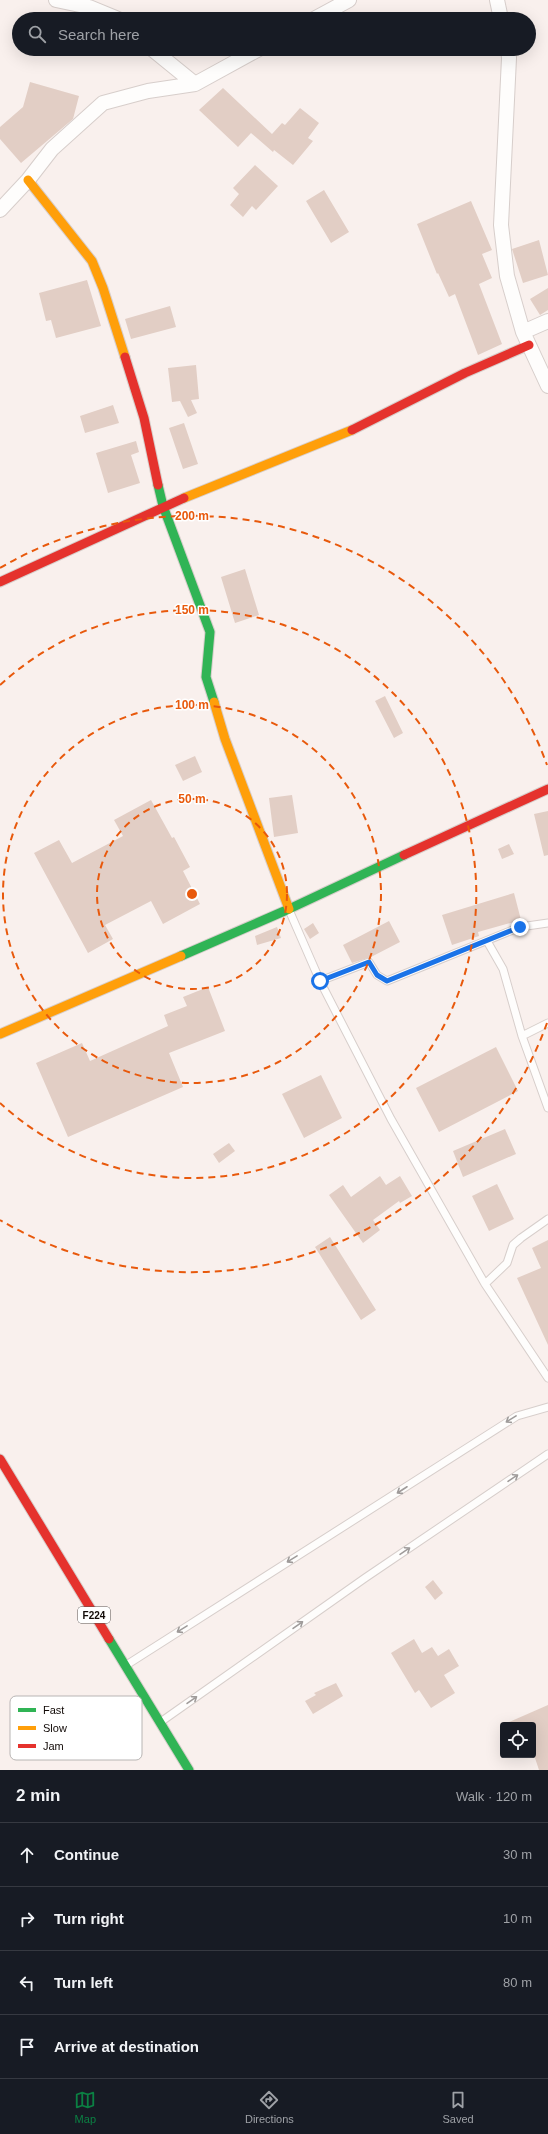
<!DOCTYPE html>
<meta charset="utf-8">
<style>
body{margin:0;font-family:Helvetica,sans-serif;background:#242831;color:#f1f3f6}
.controls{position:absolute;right:12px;bottom:12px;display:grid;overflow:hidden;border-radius:4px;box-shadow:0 4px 16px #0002}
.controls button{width:36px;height:36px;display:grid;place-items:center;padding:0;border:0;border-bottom:1px solid #363941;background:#171b24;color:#f1f3f6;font:20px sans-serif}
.stop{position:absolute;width:12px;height:12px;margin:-9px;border:3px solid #1a73e8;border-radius:50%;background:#fff}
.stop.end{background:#1a73e8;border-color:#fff;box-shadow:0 1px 4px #0008}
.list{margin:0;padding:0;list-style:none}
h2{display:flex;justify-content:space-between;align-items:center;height:52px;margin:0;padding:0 16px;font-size:17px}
h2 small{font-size:13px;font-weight:400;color:#9ea1a6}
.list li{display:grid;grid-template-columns:26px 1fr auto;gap:12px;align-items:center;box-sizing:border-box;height:64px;padding:0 16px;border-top:1px solid #363941}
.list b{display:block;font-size:15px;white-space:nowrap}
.list em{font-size:13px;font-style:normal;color:#9ea1a6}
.icon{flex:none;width:22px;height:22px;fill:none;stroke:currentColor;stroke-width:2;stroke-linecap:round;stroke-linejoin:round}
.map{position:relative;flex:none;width:548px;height:1770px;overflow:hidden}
.search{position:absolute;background:#171b24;box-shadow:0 4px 16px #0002;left:12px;right:12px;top:12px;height:44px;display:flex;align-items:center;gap:10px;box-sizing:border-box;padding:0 14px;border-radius:22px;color:#9ea1a6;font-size:15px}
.sheet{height:308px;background:#171b24}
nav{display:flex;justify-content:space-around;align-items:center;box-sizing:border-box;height:56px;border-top:1px solid #363941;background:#171b24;font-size:11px;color:#9ea1a6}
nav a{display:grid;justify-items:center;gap:2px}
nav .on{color:#0b8043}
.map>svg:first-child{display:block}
.building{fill:#e2cec5}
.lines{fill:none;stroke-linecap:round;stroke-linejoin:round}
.lane-casing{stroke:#d7cecb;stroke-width:9}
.street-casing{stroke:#d7cecb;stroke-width:16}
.fast-casing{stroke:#d7cecb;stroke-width:11}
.slow-casing{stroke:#d7cecb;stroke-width:11}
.jam-casing{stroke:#d7cecb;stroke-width:11}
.lane{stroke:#fefdfc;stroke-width:7}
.street{stroke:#fefdfc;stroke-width:14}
.fast{stroke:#30b455;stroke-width:9}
.slow{stroke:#ff9f0a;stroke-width:9}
.jam{stroke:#e5322d;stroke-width:9}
.oneway{stroke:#9f9b9a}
.route{stroke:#1a73e8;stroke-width:5}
.ring{fill:none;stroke:#e8590c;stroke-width:2;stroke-dasharray:7 5}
.labels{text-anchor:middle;stroke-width:3;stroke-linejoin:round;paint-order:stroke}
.shield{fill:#fff;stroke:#585351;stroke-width:1}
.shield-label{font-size:10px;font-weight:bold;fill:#110906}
.key{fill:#fff;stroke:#b8b5b4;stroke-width:1}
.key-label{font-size:11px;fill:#110906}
.centre{fill:#e8590c;stroke:#fff;stroke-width:2}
.ring-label{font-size:12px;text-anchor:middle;font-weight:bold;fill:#e8590c;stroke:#fff;stroke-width:3;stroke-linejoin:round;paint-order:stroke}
</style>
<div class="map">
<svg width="548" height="1770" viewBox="0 0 548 1770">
<rect width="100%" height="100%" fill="#f9f0ed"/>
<!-- building -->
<path class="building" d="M30,82l49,14 -6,23 -52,44 -21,-24v-12l23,-20z
M223,88l49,46 10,-11 3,2 15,-17 19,15 -11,15 5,3 -20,24 -19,-15 -1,2 -22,-19 -13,14 -39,-37z
M255,165l23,21 -22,24 -4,-4 -9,11 -13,-12 9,-11 -6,-6z
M324,190l25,42 -18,11 -25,-42z
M471,201l21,49 -10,4 10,24 -13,6 23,60 -24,11 -23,-61 -6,3 -11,-24 -1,1 -20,-50z
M539,240l9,35 -25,8 -11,-34z
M87,280l14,46 -45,12 -5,-18 -5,1 -7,-28z
M548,288v22l-8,5 -10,-16z
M170,306l6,21 -45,12 -6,-20z
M196,365l3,34 -8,1 6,13 -9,4 -8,-16 -8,1 -4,-34z
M113,405l6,18 -34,10 -5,-17z
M184,423l14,41 -15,5 -14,-41z
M136,441l3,11 -8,3 9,28 -32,10 -12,-40z
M245,569l14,46 -24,8 -14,-46z
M385,696l18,37 -9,5 -19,-37z
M195,756l7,16 -19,9 -8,-16z
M292,795l6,38 -24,4 -5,-39z
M151,800l21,38 2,-1 16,30 -7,4 17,33 -37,20 -12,-23 -46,24 8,14 -25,14 -54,-100 25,-13 13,23 51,-27 -9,-16z
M548,811v44l-4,1 -10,-42z
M509,844l5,10 -12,5 -4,-10z
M514,893l7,27 -43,12 1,4 -27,9 -10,-30z
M389,921l11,21 -29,15 -19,6 -9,-18z
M313,923l6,10 -9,6 -6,-10z
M277,927l4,11 -24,7 -2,-9z
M208,987l17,44 -56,22 14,34 -115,50 -32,-74 46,-20 8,18 78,-35 -4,-11 23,-9 -4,-9z
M496,1047l22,44 -79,41 -23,-44z
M321,1075l21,43 -38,20 -22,-44z
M505,1129l11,25 -53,23 -10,-26z
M229,1143l6,8 -16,12 -6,-9z
M380,1176l6,9 14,-9 12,20 -12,7 -1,-2 -26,19 7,10 -17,13 -34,-48 14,-10 8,12z
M497,1184l17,35 -25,12 -17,-35z
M330,1237l46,73 -15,10 -46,-73z
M548,1240v105l-31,-67 24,-10 -9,-20z
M433,1580l10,13 -8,7 -10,-13z
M414,1639l8,14 10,-6 6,9 11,-7 10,17 -15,9 11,18 -24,15 -12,-18 -4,3 -24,-40z
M336,1683l7,13 -30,18 -8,-13 11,-6 -2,-2z
M548,1705v65h-9l-6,-18v-27h-31z"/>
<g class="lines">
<!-- lane casing -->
<g class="lane-casing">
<path id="lane" d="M289,910l31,71 71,138 94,165 63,94
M487,941l16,28 19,67 26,72
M320,981l49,-19 8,13 10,6 133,-54 28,-4
M522,1036l26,-13
M485,1284l22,-21 6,-18 8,-7 27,-19
M128,1664l389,-248 31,-9
M162,1721l203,-143 183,-124"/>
</g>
<!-- street casing -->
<g class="street-casing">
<path id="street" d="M56,0l33,7 29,12
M497,0l4,19
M314,19l35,-19
M152,49l43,35
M508,49l1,9 -8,167 6,51 16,56 25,54
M0,210l28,-30 24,-31 51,-46 45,-12 47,-7 64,-35
M523,332l25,-11"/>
</g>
<!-- fast casing -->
<g class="fast-casing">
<path id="fast" d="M158,485l5,21 47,126 -4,45 8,25
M181,956l108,-47 115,-54
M109,1639l80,131"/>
</g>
<!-- slow casing -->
<g class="slow-casing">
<path id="slow" d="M28,180l64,81 11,27 22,69
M184,498l168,-68
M214,702l11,37 64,170
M0,1034l181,-78"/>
</g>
<!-- jam casing -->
<g class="jam-casing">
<path id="jam" d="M125,357l19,61 14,67
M352,430l113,-57 64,-28
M0,582l184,-84
M404,855l144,-66
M0,1459l109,180"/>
</g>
<!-- lane -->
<use href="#lane" class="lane"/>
<!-- street -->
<use href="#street" class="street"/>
<!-- fast -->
<use href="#fast" class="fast"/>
<!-- slow -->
<use href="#slow" class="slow"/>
<!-- jam -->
<use href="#jam" class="jam"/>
</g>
<!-- one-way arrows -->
<defs><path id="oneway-shaft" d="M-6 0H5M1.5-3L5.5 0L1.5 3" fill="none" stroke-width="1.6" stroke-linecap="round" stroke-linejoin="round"/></defs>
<g class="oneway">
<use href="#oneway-shaft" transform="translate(511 1419) rotate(148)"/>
<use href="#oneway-shaft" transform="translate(513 1478) rotate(-34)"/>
<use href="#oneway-shaft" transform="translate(402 1490) rotate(147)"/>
<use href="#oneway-shaft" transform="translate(405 1551) rotate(-34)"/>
<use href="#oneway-shaft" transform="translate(292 1559) rotate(148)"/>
<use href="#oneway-shaft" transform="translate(298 1625) rotate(-35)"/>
<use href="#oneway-shaft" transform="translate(182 1629) rotate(148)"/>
<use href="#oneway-shaft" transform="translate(192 1700) rotate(-35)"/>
</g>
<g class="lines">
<!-- route -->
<path class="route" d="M320,981l49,-19 8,13 10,6 133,-54"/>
</g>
<!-- distance rings -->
<g class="ring">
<circle cx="192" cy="894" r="95"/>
<circle cx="192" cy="894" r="189"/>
<path d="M0 685A284 284 0 1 1 0 1103"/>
<path d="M547 1023A378 378 0 0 1 0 1220M0 568A378 378 0 0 1 547 765"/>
</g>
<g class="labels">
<!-- shield labels -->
<rect class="shield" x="78" y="1607" width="32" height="16" rx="3"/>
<g class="shield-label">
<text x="94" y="1619">F224</text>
</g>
</g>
<!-- legend -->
<rect x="10" y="1696" width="132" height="64" rx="6" class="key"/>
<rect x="18" y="1708" width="18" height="4" fill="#30b455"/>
<rect x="18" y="1726" width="18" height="4" fill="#ff9f0a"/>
<rect x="18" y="1744" width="18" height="4" fill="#e5322d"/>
<g class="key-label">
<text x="43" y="1714">Fast</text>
<text x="43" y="1732">Slow</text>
<text x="43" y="1750">Jam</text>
</g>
<circle cx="192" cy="894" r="6" class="centre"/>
<g class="ring-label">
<text x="192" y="520">200 m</text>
<text x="192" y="614">150 m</text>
<text x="192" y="709">100 m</text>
<text x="192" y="803">50 m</text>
</g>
</svg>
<div class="controls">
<button><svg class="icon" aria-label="locate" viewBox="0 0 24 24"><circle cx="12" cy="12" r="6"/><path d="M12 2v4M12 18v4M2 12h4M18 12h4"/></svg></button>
</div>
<div class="stop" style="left:320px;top:981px"></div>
<div class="stop end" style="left:520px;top:927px"></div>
<div class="search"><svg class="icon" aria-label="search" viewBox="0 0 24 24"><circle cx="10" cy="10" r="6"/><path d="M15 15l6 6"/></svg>Search here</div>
</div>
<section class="sheet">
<h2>2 min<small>Walk · 120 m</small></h2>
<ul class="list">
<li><svg class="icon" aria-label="ahead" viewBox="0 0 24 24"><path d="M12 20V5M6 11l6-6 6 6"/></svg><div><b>Continue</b></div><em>30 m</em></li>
<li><svg class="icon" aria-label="right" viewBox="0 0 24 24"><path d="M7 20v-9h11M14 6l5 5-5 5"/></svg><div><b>Turn right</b></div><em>10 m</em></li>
<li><svg class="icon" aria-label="left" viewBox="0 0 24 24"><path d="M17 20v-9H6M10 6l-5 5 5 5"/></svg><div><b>Turn left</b></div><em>80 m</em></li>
<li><svg class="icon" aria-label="arrive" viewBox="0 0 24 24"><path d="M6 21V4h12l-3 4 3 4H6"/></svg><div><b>Arrive at destination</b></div></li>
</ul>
</section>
<nav>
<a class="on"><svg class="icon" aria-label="map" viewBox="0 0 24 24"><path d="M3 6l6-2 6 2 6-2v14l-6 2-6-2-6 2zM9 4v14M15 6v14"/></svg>Map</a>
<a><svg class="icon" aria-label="directions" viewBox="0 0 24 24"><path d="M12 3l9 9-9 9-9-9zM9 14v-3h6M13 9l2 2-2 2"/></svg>Directions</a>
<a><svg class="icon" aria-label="saved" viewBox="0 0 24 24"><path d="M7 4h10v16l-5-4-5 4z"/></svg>Saved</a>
</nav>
